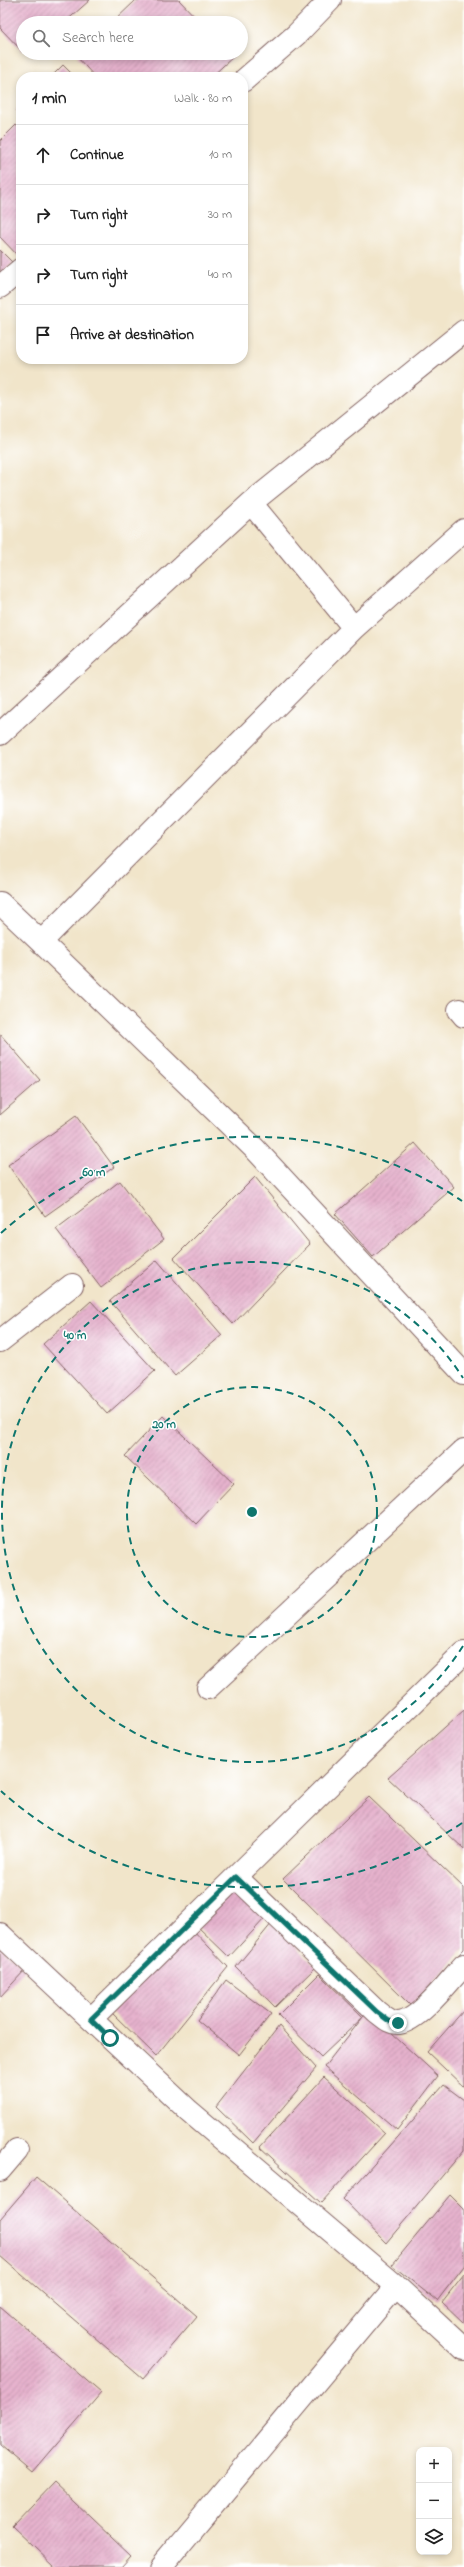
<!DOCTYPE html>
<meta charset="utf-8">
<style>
body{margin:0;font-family:"Indie Flower",sans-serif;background:#f2f2f2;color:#222}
.controls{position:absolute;right:12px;bottom:12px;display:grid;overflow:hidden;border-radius:8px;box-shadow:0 2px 6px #0003}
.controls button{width:36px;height:36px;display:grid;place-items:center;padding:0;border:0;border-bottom:1px solid #e0e0e0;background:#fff;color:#222;font:20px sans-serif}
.stop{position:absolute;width:12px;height:12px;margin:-9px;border:3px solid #0f766e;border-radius:50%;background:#fff}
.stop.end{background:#0f766e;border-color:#fff;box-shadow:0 1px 4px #0008}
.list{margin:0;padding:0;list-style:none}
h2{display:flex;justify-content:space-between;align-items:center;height:52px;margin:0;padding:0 16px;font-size:17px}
h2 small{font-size:13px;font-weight:400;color:#767676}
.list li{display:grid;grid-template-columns:26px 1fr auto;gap:12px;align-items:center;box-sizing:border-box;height:60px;padding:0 16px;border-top:1px solid #e0e0e0}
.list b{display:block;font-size:15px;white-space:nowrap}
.list em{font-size:13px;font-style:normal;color:#767676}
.icon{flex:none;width:22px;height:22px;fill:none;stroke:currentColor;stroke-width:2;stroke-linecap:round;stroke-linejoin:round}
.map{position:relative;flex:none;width:464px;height:2567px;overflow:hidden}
.search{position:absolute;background:#fff;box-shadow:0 2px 6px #0003;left:16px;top:16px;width:232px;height:44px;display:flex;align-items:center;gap:10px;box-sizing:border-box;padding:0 14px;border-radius:22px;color:#767676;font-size:15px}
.panel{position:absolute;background:#fff;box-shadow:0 2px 6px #0003;left:16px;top:72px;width:232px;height:292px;border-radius:16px}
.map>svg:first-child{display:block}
.building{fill:url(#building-hatch)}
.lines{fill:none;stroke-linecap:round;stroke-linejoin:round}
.minor-casing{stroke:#846463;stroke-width:24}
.minor{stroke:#fff;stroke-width:22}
.route{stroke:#0f766e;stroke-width:5}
.ring{fill:none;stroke:#0f766e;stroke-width:2;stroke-dasharray:7 5}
.centre{fill:#0f766e;stroke:#fff;stroke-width:2}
.ring-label{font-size:12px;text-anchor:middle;font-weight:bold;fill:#0f766e;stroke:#fff;stroke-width:3;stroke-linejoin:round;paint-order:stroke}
</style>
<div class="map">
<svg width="464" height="2567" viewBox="0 0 464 2567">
<defs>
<pattern id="building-hatch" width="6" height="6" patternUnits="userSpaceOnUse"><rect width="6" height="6" fill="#e6b2cd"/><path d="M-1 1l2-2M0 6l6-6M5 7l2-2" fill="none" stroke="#bc90a7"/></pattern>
</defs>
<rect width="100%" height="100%" fill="#fff"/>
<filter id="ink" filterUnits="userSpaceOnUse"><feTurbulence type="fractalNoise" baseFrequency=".025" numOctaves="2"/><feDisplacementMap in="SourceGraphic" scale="8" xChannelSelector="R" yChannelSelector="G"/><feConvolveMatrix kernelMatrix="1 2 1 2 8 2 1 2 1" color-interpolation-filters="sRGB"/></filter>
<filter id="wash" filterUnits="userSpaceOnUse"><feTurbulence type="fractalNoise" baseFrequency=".012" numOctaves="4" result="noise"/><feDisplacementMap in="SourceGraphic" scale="16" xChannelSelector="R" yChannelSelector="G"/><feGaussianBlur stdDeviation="0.9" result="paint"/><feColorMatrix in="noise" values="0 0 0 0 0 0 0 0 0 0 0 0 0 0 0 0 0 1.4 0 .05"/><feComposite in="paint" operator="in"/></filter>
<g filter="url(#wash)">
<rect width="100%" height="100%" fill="#f1e5ca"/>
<g id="blocks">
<!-- building -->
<path class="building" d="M0,0h90l-26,23h-41v29l-23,-24z
M136,0h43l22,23h-89z
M81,53h150l3,3 -23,21h-116l-18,-20z
M63,65l12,12h-24z
M21,105v11l-5,-6z
M16,125l5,5 -1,128 -20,-21v-96z
M0,250l13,13 -13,11z
M0,1034l40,46 -40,35z
M76,1116l38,51 -69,49 -37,-51z
M415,1143l39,44 -81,70 -38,-43z
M255,1177l55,67 -77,80 -59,-66z
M120,1181l44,58 -63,49 -45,-59z
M157,1260l65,75 -47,41 -65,-75z
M91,1301l64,70 -48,43 -64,-70z
M163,1416l71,68 -38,40 -71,-68z
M464,1710v139l-76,-71z
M369,1797l95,91v61l-53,57 -128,-127z
M233,1886l33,31 -37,40 -33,-32z
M272,1923l44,44 -41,40 -39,-40z
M191,1928l37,39 -72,89 -45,-44z
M0,1947l25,23 -25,27z
M319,1974l44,43 4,-6 71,65 -41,54 -73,-63 39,-50 -42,40 -43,-42z
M226,1980l45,34 -32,41 -42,-35z
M464,2010v77l-37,-35z
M279,2026l37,42 -63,75 -37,-36z
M324,2077l61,56 -64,70 -61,-56z
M444,2085l20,15v50l-78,93 -43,-44z
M36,2177l161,139 -54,63 -143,-123v-37z
M450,2195l14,14v57l-27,35 -45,-36z
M464,2274v49l-22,-21z
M0,2306l101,87 -68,79 -33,-28z
M54,2482l78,74 -10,11h-67l-43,-41z"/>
</g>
</g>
<g filter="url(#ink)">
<use href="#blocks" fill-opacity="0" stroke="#846463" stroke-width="1"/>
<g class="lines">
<!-- minor casing -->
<g class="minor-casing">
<path id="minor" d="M243,81l54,-47 33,-34
M0,287l21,-18
M464,331l-213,172 103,125 -313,314 214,207 209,225
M354,628l110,-98
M0,734l251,-231
M0,903l41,39
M459,1010l5,6
M0,1341l72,-56
M208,1688l256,-238
M236,1877l141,135c7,5 13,12 22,11 21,-3 51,-43 65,-58
M0,1934l189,177 207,175 68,63
M91,2019l373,-366
M0,2170l17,-20
M161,2567l235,-281"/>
</g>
<!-- minor -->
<use href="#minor" class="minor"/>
</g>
</g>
<g class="lines" filter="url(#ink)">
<!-- route -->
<path class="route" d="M110,2038l-19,-19 145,-142 141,135 12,9 9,2"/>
</g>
<!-- distance rings -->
<g class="ring">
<circle cx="252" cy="1512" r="125"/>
<path d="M463 1646A250 250 0 1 1 463 1378"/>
<path d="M462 1823A375 375 0 0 1 1 1791M1 1233A375 375 0 0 1 462 1201"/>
</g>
<circle cx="252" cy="1512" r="6" class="centre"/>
<g class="ring-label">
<text x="94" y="1176">60 m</text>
<text x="75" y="1339">40 m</text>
<text x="164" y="1428">20 m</text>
</g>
</svg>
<div class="controls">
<button>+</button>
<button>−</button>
<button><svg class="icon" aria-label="layers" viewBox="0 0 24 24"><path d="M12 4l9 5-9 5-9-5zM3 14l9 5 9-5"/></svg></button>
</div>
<div class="stop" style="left:110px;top:2038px"></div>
<div class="stop end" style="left:398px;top:2023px"></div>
<div class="search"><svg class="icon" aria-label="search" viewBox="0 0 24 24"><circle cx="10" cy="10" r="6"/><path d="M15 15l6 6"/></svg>Search here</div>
<section class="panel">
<h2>1 min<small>Walk · 80 m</small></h2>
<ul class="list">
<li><svg class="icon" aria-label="ahead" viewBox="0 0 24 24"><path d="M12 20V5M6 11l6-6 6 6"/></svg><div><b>Continue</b></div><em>10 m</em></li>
<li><svg class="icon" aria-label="right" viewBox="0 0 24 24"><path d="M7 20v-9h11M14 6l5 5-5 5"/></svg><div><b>Turn right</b></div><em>30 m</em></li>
<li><svg class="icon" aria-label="right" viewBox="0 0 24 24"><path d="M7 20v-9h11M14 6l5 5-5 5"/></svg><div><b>Turn right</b></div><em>40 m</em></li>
<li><svg class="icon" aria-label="arrive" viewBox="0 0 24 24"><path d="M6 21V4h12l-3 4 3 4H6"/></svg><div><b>Arrive at destination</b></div></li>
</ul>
</section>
</div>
